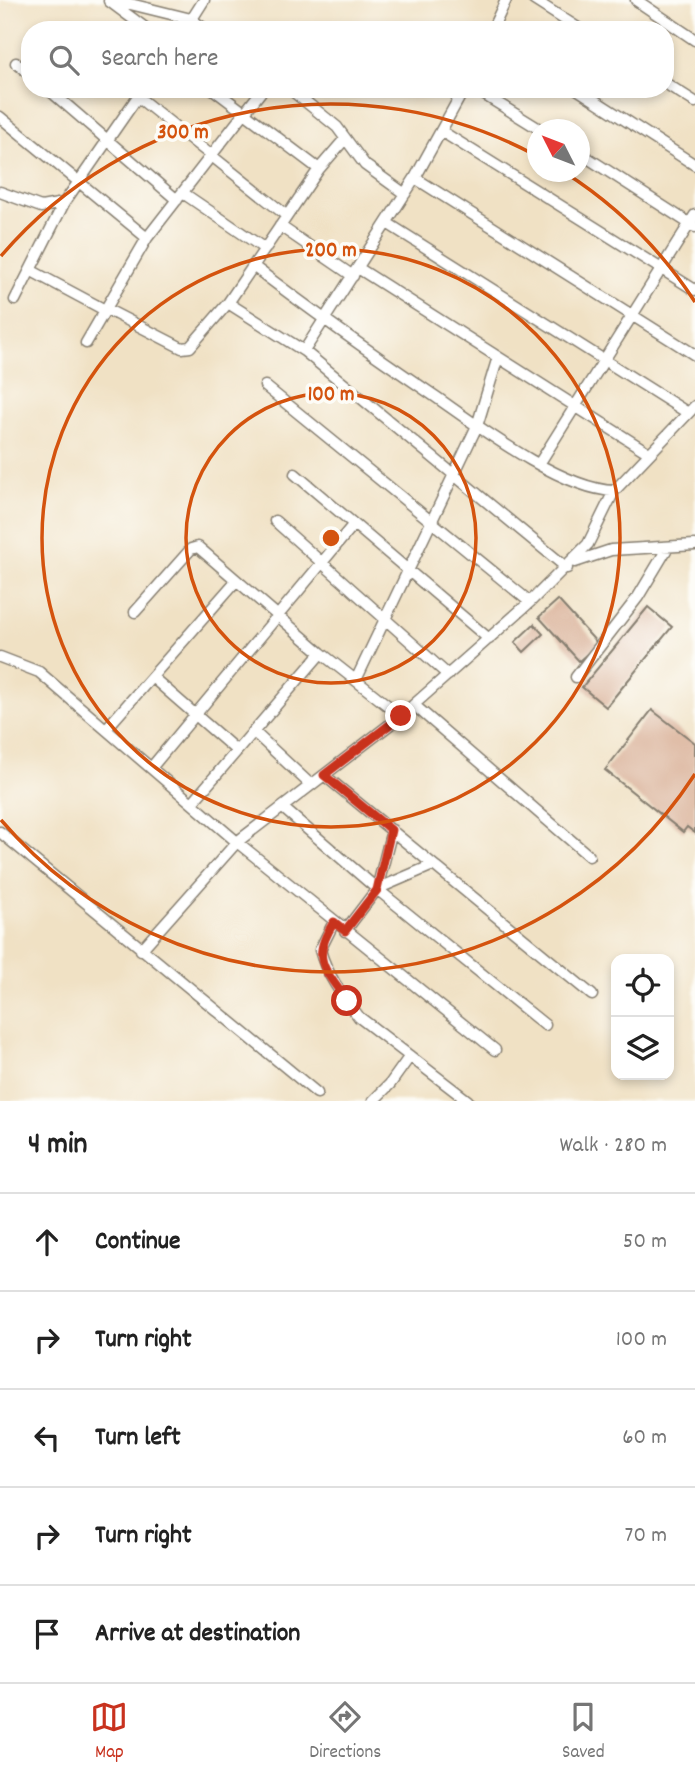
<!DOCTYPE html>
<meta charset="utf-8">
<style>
body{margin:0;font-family:Dekko,sans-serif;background:#f6f6f6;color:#222}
.controls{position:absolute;right:21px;bottom:21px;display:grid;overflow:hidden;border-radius:14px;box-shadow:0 4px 10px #0003}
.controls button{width:63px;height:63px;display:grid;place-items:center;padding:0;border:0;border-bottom:2px solid #e0e0e0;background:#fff;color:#222;font:35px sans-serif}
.compass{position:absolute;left:527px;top:119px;width:63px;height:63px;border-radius:50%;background:#fff;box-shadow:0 4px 10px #0003;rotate:312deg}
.stop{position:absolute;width:21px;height:21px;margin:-16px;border:5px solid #c8321e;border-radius:50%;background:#fff}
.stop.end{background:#c8321e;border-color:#fff;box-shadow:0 2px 7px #0008}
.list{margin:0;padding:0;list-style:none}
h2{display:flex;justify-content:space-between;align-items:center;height:91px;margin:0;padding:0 28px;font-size:30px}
h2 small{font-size:23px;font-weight:400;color:#767676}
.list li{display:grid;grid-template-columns:46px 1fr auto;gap:21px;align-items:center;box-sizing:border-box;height:98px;padding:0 28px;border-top:2px solid #e0e0e0}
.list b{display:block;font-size:26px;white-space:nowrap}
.list em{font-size:23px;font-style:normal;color:#767676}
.icon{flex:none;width:38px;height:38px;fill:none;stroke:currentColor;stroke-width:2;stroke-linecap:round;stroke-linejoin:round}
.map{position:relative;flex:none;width:695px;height:1101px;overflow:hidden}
.search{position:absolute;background:#fff;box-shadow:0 4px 10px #0003;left:21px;right:21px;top:21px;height:77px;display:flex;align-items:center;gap:18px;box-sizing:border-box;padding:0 24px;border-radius:28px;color:#767676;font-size:26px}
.sheet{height:581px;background:#fff}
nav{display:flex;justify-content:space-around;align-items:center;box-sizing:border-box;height:98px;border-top:2px solid #e0e0e0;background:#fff;font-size:19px;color:#767676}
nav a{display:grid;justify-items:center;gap:4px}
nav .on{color:#c8321e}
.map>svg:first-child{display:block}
.building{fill:#d7ab91}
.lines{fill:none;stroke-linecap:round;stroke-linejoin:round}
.minor-casing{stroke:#867e70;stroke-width:13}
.minor{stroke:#fff;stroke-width:10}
.route{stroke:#c8321e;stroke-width:9}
.ring{fill:none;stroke:#d4530e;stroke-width:3.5}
.centre{fill:#d4530e;stroke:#fdfcf7;stroke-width:3.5}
.ring-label{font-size:21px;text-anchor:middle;font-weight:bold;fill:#d4530e;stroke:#fdfcf7;stroke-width:7;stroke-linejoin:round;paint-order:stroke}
</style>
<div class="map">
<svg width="695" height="1101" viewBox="0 0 695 1101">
<rect width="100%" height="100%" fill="#fdfcf7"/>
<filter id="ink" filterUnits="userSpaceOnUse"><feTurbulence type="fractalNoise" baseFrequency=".0143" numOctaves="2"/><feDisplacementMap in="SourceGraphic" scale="14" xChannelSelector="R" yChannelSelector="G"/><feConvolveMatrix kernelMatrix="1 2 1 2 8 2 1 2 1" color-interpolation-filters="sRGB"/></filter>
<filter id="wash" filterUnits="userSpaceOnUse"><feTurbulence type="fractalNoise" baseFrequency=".00686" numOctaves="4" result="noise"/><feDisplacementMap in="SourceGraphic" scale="28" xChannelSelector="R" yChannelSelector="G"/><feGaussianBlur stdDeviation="1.57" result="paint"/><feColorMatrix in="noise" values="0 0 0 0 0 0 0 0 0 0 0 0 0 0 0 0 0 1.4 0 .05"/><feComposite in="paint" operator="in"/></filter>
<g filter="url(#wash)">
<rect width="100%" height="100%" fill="#f0e1c4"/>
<g id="blocks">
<!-- building -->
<path class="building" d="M558,600l40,44 -19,17 -40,-44z
M648,607l24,20 -66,80 -24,-20z
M534,624l9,10 -19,18 -9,-10z
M652,710l43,33v90l-8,-6 -4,5 -78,-62z"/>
</g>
</g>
<g filter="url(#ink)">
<use href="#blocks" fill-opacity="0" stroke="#867e70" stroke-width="2"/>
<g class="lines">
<!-- minor casing -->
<g class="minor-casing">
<path id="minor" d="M114,0l77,19 15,11
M534,0l47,30
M636,0l59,40
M109,1l39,29
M185,30l19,-30
M492,30l14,-30
M16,63l14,11
M665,83l30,19
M48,89l129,111
M213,89l106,80
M290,89l47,38 28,38 40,29
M475,89l66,41
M577,89l118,76
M138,97l149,119
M0,117l147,121
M441,131l254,159
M580,153l115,74
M415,178l280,177
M0,192l41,15 23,-4
M183,193l82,56
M387,223l301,190
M280,226l73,50
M253,266c60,46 121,89 183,131 43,30 125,92 178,94l81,-85
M358,268l291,185
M30,270l73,39
M15,300l49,-97 79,-114
M228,303l76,48 263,217
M104,308l78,40 8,-1 38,-44 91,-134 25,-29
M86,343l61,-105 116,-149
M304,351l111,-173 49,-89
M265,386l265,216
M539,464l156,-249
M295,474l194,165
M275,521l173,154
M575,562l36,-12 84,-5
M135,612l56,-63 7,-2 123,106 80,63
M0,657l39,15 198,170 164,-126 129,-114 58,-58 26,-53
M152,677l85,74
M576,677l62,-80 30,-50
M356,680l121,-254 21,-69
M414,705l175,151
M106,729l130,-148
M254,732l57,53
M151,768l203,-244
M324,775l268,220
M192,803l129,-150
M283,808l94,81 168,136
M0,832l317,261
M377,889l15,-59
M334,922l-14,28c7,26 23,46 39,67l109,84
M345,931l32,-42 56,-24
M141,950l96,-108 258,208
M373,1101l17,-17 20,-28"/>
</g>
<!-- minor -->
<use href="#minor" class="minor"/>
</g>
</g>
<g class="lines" filter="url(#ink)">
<!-- route -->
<path class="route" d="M347,1001c-23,-33 -37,-42 -13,-79l11,9 32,-41 14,-60 -67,-55 77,-59"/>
</g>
<!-- distance rings -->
<g class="ring">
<circle cx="331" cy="538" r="145"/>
<circle cx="331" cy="538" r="289"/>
<path d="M695 774A434 434 0 0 1 1 820M1 256A434 434 0 0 1 535 155M564 172A434 434 0 0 1 695 302"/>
</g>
<circle cx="331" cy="538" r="10" class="centre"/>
<g class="ring-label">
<text x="183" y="138">300 m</text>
<text x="331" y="256">200 m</text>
<text x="331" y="400">100 m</text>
</g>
</svg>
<div class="controls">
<button><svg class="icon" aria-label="locate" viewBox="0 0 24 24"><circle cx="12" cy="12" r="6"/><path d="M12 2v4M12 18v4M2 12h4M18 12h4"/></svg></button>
<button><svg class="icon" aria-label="layers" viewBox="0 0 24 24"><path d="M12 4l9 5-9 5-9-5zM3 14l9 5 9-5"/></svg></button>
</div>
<svg class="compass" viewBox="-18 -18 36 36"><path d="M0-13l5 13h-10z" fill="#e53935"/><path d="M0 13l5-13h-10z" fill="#767676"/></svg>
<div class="stop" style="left:347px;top:1001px"></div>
<div class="stop end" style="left:401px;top:716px"></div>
<div class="search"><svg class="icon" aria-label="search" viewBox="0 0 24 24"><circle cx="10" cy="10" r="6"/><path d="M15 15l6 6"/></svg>Search here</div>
</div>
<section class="sheet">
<h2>4 min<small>Walk · 280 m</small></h2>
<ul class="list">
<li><svg class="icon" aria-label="ahead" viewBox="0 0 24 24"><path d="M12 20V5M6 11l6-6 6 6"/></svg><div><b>Continue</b></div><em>50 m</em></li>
<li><svg class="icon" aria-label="right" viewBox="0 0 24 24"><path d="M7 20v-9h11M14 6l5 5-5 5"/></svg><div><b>Turn right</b></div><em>100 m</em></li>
<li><svg class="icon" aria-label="left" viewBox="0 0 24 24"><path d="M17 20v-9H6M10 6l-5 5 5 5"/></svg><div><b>Turn left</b></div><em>60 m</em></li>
<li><svg class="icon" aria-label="right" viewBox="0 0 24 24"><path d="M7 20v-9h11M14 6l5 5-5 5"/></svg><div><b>Turn right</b></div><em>70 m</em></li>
<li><svg class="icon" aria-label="arrive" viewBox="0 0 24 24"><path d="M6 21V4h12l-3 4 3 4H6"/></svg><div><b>Arrive at destination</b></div></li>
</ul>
</section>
<nav>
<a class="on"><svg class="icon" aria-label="map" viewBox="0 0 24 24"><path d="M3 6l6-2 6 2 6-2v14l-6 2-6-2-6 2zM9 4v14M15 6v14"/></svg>Map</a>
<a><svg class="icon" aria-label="directions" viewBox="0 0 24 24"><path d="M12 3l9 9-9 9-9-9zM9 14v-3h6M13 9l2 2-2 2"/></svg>Directions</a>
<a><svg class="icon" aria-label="saved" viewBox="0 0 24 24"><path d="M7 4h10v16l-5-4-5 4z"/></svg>Saved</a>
</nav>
